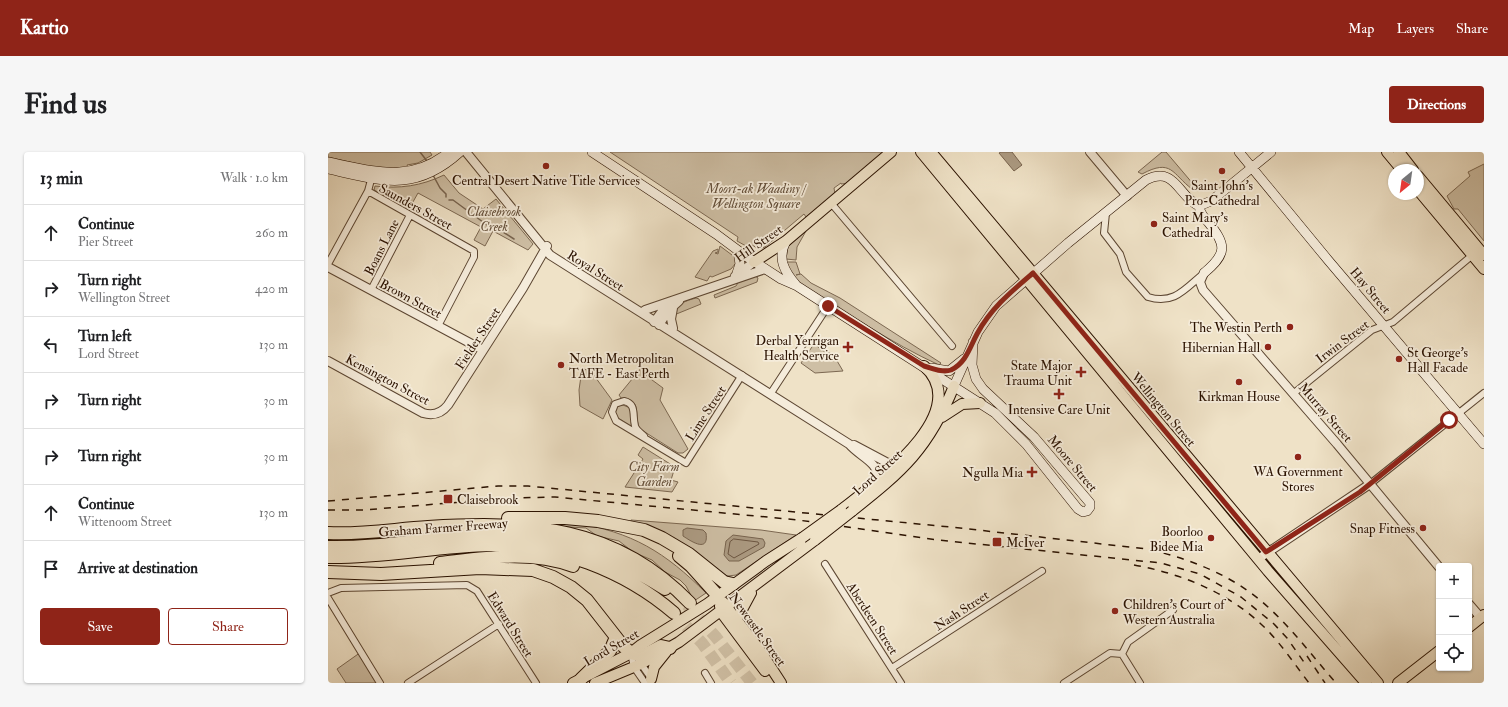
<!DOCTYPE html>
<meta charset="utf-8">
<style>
body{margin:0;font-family:"IM FELL Double Pica",serif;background:#f6f6f6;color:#202124}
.controls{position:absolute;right:12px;bottom:12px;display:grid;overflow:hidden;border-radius:4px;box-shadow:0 1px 3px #0004}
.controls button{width:36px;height:36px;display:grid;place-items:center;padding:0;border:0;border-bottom:1px solid #e0e0e0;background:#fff;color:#202124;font:20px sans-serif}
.compass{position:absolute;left:1060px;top:12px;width:36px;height:36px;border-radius:50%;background:#fff;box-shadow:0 1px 3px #0004;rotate:209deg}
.stop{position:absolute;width:12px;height:12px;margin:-9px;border:3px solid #8f2418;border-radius:50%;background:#fff}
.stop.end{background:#8f2418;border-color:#fff;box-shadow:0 1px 4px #0008}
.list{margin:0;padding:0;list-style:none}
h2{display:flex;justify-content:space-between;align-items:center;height:52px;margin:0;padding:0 16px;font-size:17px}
h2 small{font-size:13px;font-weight:400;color:#757577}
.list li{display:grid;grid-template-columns:26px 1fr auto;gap:12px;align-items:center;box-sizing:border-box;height:56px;padding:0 16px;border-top:1px solid #e0e0e0}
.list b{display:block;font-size:15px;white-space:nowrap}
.list p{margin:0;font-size:13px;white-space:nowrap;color:#757577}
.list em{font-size:13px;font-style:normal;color:#757577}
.actions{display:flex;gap:8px;padding:12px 16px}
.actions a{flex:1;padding:9px 0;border:1px solid #8f2418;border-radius:4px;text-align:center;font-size:14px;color:#8f2418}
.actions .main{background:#8f2418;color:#fff}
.icon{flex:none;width:22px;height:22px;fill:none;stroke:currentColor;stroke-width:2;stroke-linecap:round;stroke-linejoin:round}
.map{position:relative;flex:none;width:1156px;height:531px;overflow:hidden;border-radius:4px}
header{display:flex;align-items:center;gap:24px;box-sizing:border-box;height:56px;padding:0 20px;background:#8f2418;color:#fff}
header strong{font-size:19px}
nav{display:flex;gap:22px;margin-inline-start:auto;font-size:14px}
.intro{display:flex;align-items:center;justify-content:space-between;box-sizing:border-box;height:96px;padding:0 24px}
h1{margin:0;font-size:28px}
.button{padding:10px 18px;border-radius:4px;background:#8f2418;color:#fff;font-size:14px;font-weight:700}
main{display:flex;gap:24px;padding:0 24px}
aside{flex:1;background:#fff;border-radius:4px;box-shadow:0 1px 3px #0004}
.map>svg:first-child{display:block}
.green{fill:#cebfa5;stroke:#7c6852}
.water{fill:#ac9b83;stroke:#78644f}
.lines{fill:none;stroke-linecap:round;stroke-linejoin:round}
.shore{stroke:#6c5642;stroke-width:1}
.stream{stroke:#78644f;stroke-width:1.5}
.motorway-tunnel{stroke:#d2c3a9;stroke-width:12;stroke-dasharray:12 6;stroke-linecap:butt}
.minor-casing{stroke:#5c4632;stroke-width:8}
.tertiary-casing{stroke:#5c4632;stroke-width:10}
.secondary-casing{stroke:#2b1200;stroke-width:10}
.primary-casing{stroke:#2b1200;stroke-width:12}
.motorway-casing{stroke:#2b1200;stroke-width:14}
.minor{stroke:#f5ecdb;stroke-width:6}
.tertiary{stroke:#f5ecdb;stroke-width:8}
.secondary{stroke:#f5ecdb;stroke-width:9}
.primary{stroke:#efe2c7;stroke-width:10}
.motorway{stroke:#efe2c7;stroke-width:12}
.rail{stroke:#2b1200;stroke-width:1.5;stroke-dasharray:7 7;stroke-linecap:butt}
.primary-bridge-casing{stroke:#2b1200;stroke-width:12;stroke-linecap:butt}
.primary-bridge{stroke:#efe2c7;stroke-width:10}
.route{stroke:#8f2418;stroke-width:5}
.poi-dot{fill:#8f2418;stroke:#f5ecdb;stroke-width:1.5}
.labels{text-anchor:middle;stroke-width:3.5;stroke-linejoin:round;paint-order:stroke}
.poi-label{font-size:13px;fill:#2b1200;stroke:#f5ecdb;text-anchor:end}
.park-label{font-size:13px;font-style:italic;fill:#644f3a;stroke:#f5ecdb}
.street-label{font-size:13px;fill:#2b1200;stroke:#f5ecdb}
</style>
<header>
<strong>Kartio</strong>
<nav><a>Map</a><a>Layers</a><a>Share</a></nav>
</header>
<div class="intro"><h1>Find us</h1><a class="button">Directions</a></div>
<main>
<aside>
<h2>13 min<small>Walk · 1.0 km</small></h2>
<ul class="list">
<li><svg class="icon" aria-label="ahead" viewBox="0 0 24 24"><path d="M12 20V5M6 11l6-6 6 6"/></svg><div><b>Continue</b><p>Pier Street</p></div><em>260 m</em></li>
<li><svg class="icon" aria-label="right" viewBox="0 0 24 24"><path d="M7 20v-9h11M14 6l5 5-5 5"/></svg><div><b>Turn right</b><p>Wellington Street</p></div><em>420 m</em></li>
<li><svg class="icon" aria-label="left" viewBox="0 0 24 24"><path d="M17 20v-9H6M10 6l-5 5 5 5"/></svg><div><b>Turn left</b><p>Lord Street</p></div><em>130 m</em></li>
<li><svg class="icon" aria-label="right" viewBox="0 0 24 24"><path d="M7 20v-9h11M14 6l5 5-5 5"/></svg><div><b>Turn right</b></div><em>30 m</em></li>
<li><svg class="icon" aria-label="right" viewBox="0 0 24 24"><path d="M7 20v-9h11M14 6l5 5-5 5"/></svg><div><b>Turn right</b></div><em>30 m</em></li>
<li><svg class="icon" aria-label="ahead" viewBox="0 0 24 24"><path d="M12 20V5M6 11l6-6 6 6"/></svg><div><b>Continue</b><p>Wittenoom Street</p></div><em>130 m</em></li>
<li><svg class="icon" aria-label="arrive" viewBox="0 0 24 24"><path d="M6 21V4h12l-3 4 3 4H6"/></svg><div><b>Arrive at destination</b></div></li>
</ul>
<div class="actions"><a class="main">Save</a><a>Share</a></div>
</aside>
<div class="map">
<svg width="1156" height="531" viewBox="0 0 1156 531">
<rect width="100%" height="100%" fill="#efe2c7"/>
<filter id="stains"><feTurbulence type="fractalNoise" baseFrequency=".005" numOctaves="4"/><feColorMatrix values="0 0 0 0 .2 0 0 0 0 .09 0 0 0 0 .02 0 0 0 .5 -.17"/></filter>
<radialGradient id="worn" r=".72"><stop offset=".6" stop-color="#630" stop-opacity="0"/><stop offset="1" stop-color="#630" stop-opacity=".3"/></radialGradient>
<!-- green -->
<path class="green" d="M0,0h102l2,3 -14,8 -11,2 1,3 -28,1 -52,-12z
M282,0h273l-1,4 -32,27 -9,1v-1l-7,5 1,6 -29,23 -2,-3 -39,33 -6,2 -11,-6 -2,3 -9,-5 1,-4z
M834,0h4l28,33 -2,4c-20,-15 -20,-31 -50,-15l-4,-2z
M1156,12v77l-26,-32h-4l-7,-13 23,-20 -2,-4z
M116,23l15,18 24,16 13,-10 37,45 -5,6 -35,-19 -8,15 -11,-6 7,-13 -63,-34 -9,16 -35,-19 1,-4c25,3 46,0 69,-11z
M478,79l-9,16 -1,13 -10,-1 2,-13z
M392,94l16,12v5l-5,6 -19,8 -2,-1 -3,5 -12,-4 18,-26 5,-2v3l-3,1 3,1z
M460,110h8l4,12 -4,1 5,-1 10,9 29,15 101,65 -2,2c-48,-22 -93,-53 -138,-81l-10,-11 -5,-9z
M426,123l4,3 -1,4 -42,16 -1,-3 22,-9 3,-5z
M368,146l3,1 2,5 -27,11c4,-12 11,-14 22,-17z
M486,192l11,8 8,2 10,17 -28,2 -14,-10z
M314,215l6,10 15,11 -3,12 28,49 -5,4h-5l-38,-24c-7,-12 4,-30 -19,-31l-2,-3z
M254,217l8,1 22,30 -9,19 -23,-13 -1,-16z
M295,253l7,3 2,16 -2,2 -12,-8 -3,-5 2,-7z
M315,295l32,20 -4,13 7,2 -6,10 -47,-5 18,-28 -5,-4z
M303,368l130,10 35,5 -60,40 -8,1 -7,-2 -91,-50z
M247,371c57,9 90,29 131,70l-12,8 -8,-15 -6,-6 -15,-8 -13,-12 -19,-8 -14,-11 -22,-5 -11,-8 -17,-1 -23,-3z
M33,500l19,31h-34l-9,-14z"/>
<!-- water -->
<path class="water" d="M673,0h11l10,13 -8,6 -15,-18z
M359,376l16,2 3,3c3,20 -14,9 -23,3v-6z
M405,383l30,4 2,4 -1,4 -25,14h-10l-5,-6 2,-14z"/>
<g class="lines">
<!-- shore -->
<path class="shore" d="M406,387l24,3 1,2 -25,14 -6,-4 2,-12z"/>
<!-- stream -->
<path class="stream" d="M92,0l7,9
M105,23l7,13 6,6v3
M121,48h4l34,25
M164,75h3l19,12"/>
<!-- motorway-tunnel -->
<path class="motorway-tunnel" d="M359,453l28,31 37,47
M346,461l28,30 29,40"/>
<!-- minor casing -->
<g class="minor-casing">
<path id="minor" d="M40,39l106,60v6l-36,69
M503,51l121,143
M778,61l-2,20 16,21 6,18 22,25c26,8 37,-8 55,-23
M0,112l40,-73 4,-15
M43,138l39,-75
M443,241l57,-87
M966,241l78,-63 21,-8 82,-69
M316,284c-3,-3 -8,-6 -9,-10 -3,-11 2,-22 -11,-25l-9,3 -3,8 4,9 70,42 56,-88
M1042,332l114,-91
M497,412l76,119
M0,441l13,-5 126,-3 10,6 59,92
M0,446l52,85
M303,501l3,14 11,16
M794,502l6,-12 45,-32
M794,502l18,29
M311,509l12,17
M564,516l150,-97
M377,521l6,10
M80,531l91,-59
M736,531l46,-30 12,1"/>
</g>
<!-- tertiary casing -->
<g class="tertiary-casing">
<path id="tertiary" d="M138,0l84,103 299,189c12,14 28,16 30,36
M762,0l37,44
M0,115l155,83
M876,121l-4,9 3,8 134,154 102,123
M407,124l19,-14
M317,158l120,-41
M326,170l14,-19
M331,173l9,-14 11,-10
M345,176l-2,-9 2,-11
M0,209l95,52c10,3 18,1 25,-8l75,-117 24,-42
M526,293l32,17 10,3
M930,407l112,-75
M1141,452l12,14"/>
</g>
<!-- secondary casing -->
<g class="secondary-casing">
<path id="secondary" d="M264,0l124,82 31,23 34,22 16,7 198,127 31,31 52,65 5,3 4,-1 3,-4v-4l-56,-66 -51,-48 -7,-10 -4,-14 1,-23
M911,0l89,108 156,184
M0,10c45,9 82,22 121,-10
M0,17c54,12 87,24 132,-17
M871,54l12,-5 60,-49
M871,54c1,7 4,11 9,16 19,23 19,32 -4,51
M458,89c-9,17 -2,30 10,44
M409,121l3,-9 -2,-13
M603,216l18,3 15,-12
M626,234l24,-54 18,-26 72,-63 78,-63c30,-15 32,17 53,26"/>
</g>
<!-- primary casing -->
<g class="primary-casing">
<path id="primary" d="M593,0l347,419 98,112
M603,0l447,531
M1059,0l15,18
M1071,0l14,18
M1090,24l66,79
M1090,38l66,79
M426,110l32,-21 105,-89
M614,265l20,-13 18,-1
M513,358c33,-26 135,-98 83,-144
M524,359c51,-40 77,-63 102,-125
M395,450l36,47 22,34
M392,454l1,6 44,59
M409,467l14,-26
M1141,475l15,-12
M323,527l3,-12 12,-15
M245,531l58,-30 10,-8 66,-41 59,-43 36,-23
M267,531l46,-19 38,-22 136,-102
M1070,531l41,-32"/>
</g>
<!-- motorway casing -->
<g class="motorway-casing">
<path id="motorway" d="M180,366h57l33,3 46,9 18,8 27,16 35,28 9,2
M0,381c33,2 67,-4 100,-6 101,-6 187,-2 262,76
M0,395c42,1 82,-6 124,-10 80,-7 145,8 213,52
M351,404l12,10 27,30
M0,405c55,1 108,-11 163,-12 66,0 133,25 183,68
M112,411c45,-5 90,-13 133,3
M0,420l53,2 99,-6 53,2 20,7 18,10 16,13 36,46 8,7 11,3 19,-10 9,2
M253,527l29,-28 6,-14"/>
</g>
<!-- minor -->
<use href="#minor" class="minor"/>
<!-- tertiary -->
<use href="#tertiary" class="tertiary"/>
<!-- secondary -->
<use href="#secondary" class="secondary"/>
<!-- primary -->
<use href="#primary" class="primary"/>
<!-- motorway -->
<use href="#motorway" class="motorway"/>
<!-- rail -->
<path class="rail" d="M0,349l170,-15h30l432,42 187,21c44,10 88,27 122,59 25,23 45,50 67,75
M0,358h36l146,-12 45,-1 243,23 140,20 223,23 39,11 41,23 33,27 13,14 19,27
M806,413c50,9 100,30 135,67 15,16 27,34 40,51
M979,504l18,27"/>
<!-- primary-bridge casing -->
<g class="primary-bridge-casing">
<path id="primary-bridge" d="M474,386l39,-28
M487,388l37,-29"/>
</g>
<!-- primary-bridge -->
<use href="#primary-bridge" class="primary-bridge"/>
</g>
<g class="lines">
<!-- route -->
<path class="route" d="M500,154l96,60c8,2 18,7 27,4 15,-7 19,-23 26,-36 14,-26 35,-43 56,-61l233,279 94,-60 89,-72"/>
</g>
<!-- markers -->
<g class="poi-dot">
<circle cx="218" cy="14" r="4"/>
<circle cx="894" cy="19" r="4"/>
<circle cx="826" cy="72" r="4"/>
<circle cx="962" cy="175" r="4"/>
<path d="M518 189h4v4h4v4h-4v4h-4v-4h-4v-4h4z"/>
<circle cx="940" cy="195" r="4"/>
<circle cx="1071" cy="207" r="4"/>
<circle cx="233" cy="213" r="4"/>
<path d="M751 214h4v4h4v4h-4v4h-4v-4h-4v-4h4z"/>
<circle cx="911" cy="230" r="4"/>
<path d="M729 236h4v4h4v4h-4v4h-4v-4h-4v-4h4z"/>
<circle cx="970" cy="305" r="4"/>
<path d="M702 314h4v4h4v4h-4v4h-4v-4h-4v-4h4z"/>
<rect x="115" y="342" width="10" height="10" rx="2"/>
<circle cx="1095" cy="376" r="4"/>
<circle cx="883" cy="386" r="4"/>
<rect x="664" y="385" width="10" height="10" rx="2"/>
<circle cx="787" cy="459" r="4"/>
</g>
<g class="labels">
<!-- poi labels -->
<g class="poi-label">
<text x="218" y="33" text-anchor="middle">Central Desert Native Title Services</text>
<text x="894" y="38" text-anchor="middle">Saint John's<tspan x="894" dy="15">Pro-Cathedral</tspan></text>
<text x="834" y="70" text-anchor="start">Saint Mary's<tspan x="834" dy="15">Cathedral</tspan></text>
<text x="954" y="180">The Westin Perth</text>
<text x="511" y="193">Derbal Yerrigan<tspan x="511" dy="15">Health Service</tspan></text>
<text x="932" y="200">Hibernian Hall</text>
<text x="1079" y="205" text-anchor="start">St George's<tspan x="1079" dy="15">Hall Facade</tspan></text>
<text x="241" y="211" text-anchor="start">North Metropolitan<tspan x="241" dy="15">TAFE - East Perth</tspan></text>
<text x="744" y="218">State Major<tspan x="744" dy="15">Trauma Unit</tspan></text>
<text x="911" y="249" text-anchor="middle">Kirkman House</text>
<text x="731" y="262" text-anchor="middle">Intensive Care Unit</text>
<text x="970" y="324" text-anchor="middle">WA Government<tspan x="970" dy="15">Stores</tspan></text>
<text x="695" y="325">Ngulla Mia</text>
<text x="129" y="352" text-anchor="start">Claisebrook</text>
<text x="1087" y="381">Snap Fitness</text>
<text x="875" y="384">Boorloo<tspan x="875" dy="15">Bidee Mia</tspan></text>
<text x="678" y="395" text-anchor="start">McIver</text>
<text x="795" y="457" text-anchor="start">Children's Court of<tspan x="795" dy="15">Western Australia</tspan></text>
</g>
<!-- park labels -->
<g class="park-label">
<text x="428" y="41">Moort-ak Waadiny /<tspan x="428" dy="15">Wellington Square</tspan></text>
<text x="166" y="64">Claisebrook<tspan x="166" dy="15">Creek</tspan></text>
<text x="326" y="319">City Farm<tspan x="326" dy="15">Garden</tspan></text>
</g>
<!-- street labels -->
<g class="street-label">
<text transform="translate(88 54) rotate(29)" y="5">Saunders Street</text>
<text transform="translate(430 91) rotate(-35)" y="5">Hill Street</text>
<text transform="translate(53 95) rotate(-63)" y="5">Boans Lane</text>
<text transform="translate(268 118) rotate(32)" y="5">Royal Street</text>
<text transform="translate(1043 138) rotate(50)" y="5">Hay Street</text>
<text transform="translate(83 146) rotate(28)" y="5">Brown Street</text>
<text transform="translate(149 186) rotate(-57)" y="5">Fielder Street</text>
<text transform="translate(1014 189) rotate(-37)" y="5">Irwin Street</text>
<text transform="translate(60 227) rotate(28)" y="5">Kensington Street</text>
<text transform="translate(836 257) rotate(50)" y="5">Wellington Street</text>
<text transform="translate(998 260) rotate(49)" y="5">Murray Street</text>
<text transform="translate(377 261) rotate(-57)" y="5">Lime Street</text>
<text transform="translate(745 311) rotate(50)" y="5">Moore Street</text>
<text transform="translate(549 320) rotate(-42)" y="5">Lord Street</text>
<text transform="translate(115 375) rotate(-4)" y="5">Graham Farmer Freeway</text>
<text transform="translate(633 458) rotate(-33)" y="5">Nash Street</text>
<text transform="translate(545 466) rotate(57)" y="5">Aberdeen Street</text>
<text transform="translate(183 472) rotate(58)" y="5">Edward Street</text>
<text transform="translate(430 477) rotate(54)" y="5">Newcastle Street</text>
<text transform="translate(283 495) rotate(-30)" y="5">Lord Street</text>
</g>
</g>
<rect width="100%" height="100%" filter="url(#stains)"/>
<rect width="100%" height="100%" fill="url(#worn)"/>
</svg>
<div class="controls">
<button>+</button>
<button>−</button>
<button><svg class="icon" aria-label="locate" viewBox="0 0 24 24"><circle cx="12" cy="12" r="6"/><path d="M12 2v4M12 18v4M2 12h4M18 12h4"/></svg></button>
</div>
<svg class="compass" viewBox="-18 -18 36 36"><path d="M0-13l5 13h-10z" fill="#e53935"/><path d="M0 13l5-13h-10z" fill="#757577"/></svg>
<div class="stop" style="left:1121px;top:268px"></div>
<div class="stop end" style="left:500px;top:154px"></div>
</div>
</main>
